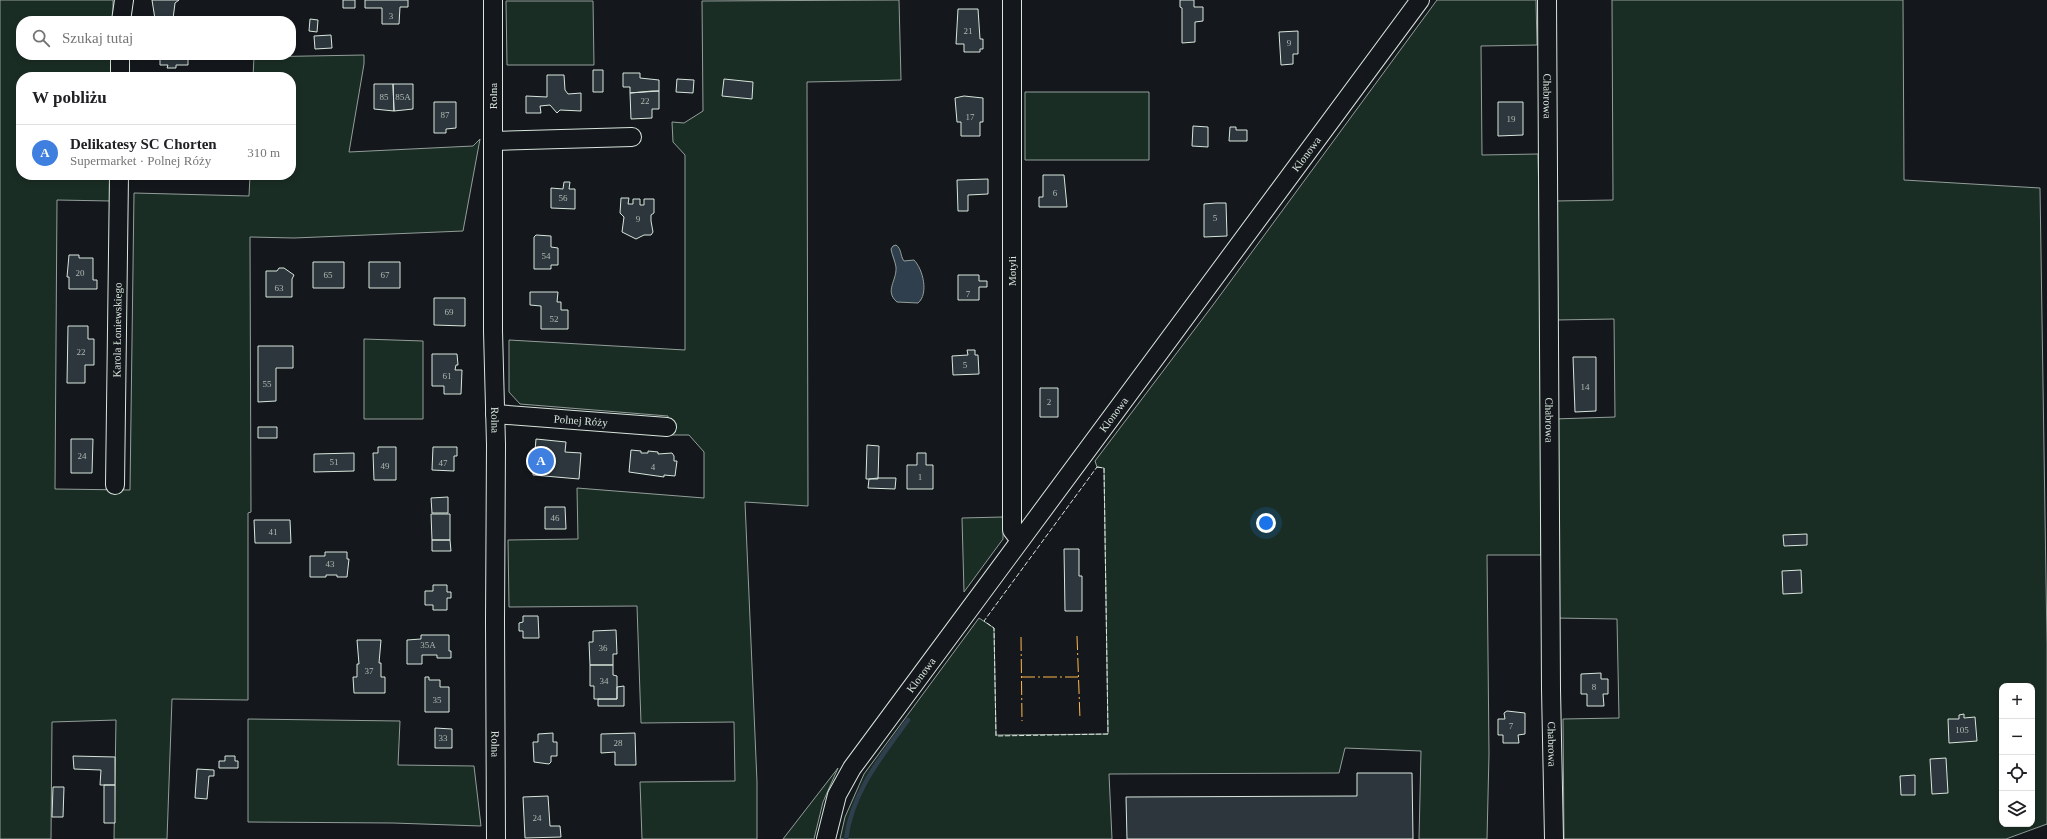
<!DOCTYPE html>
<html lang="pl">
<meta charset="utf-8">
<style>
body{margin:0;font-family:Georgia,serif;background:#f6f6f6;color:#202124}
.controls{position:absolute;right:12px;bottom:12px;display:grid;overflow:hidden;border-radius:8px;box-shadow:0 2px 6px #0003}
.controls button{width:36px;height:36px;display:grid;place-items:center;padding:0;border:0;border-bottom:1px solid #e0e0e0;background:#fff;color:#202124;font:20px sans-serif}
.you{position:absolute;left:1266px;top:523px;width:14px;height:14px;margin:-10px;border:3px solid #fff;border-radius:50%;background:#1a73e8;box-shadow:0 0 0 6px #1a73e833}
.badge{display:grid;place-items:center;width:26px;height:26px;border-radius:50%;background:#846436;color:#fff;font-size:13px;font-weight:700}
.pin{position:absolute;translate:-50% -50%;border:2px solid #fff;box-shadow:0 1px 4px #0006}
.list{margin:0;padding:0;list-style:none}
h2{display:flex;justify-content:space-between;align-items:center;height:52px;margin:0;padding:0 16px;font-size:17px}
h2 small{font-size:13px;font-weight:400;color:#757577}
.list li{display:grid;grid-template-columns:26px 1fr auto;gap:12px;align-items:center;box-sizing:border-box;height:56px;padding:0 16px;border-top:1px solid #e0e0e0}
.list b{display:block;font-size:15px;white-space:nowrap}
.list p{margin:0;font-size:13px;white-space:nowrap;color:#757577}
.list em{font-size:13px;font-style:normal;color:#757577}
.icon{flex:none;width:22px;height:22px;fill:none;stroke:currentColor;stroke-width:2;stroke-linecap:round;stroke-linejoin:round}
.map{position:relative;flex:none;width:2047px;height:839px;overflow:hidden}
.search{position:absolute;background:#fff;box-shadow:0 2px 6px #0003;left:16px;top:16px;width:280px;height:44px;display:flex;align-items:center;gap:10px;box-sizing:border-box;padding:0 14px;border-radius:16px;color:#757577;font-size:15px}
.panel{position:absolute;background:#fff;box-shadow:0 2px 6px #0003;left:16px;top:72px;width:280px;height:108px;border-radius:16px}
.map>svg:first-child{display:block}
.green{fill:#1a2d24;stroke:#939e99;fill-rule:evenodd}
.water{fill:#2f3f4d;stroke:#939e99}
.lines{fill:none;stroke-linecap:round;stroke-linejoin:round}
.stream{stroke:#2f3f4d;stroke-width:4.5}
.building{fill:#2c363c;stroke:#d8e6dc}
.minor-casing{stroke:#d8e6dc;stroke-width:20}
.minor{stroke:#14181c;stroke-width:18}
.fence{stroke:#d8e6dc;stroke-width:1;stroke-dasharray:5 2;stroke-linecap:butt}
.power{stroke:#ffb74d;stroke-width:1;stroke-dasharray:14 3 2 3;stroke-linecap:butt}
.labels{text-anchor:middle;stroke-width:3;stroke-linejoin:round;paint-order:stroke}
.number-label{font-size:9px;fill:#adbab4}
.street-label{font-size:11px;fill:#d8e6dc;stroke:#14181c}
</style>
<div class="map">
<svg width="2047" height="839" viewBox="0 0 2047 839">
<rect width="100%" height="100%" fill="#14181c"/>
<!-- green -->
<path class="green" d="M0,0h113v21h-92v34h92l-1,22h-91v98h90v26l-54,-1 -2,289 75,1 4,-297 115,3 1,-21h41v-98h-38l1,-20 110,-2v9l-15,88 124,-6 7,-7 -17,92 -169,7 -44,-1 1,275 -3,1v187l-76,-1 -5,140h-53l2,-119 -64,2 -1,117h-51z
M899,0l2,80 -94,2 1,424 -63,-4 12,280v57h-115l-2,-57 95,-1 -1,-59 -93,1 -4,-117 -128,1 -1,-67 70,-1 -1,-51 127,10v-46l-15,-17h-23l2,-19 -148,-12 -11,-12v-52l176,10v-195l-12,-13 -1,-20 12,1 19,-12 -1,-110z
M1437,0h99l1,45 -56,1 1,109 56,-1 2,100 1,301h-54l2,199 -2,85h-68l2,-88 -76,-3 -6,25 -230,1 3,65h-272l5,-22 19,-43 115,-156 15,10 2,107 112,-1 -4,-266 -7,-1 -2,-6 118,-156z
M1612,0h291l1,180 136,8 7,457v179l-41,15h-442l-1,-120 56,-1 -2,-99 -62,-1 -2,-199 62,-2 -1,-98 -58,1 -1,-119 58,-1zM2002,686h30v138h-30z
M506,1h87l1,64h-87z
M1025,92h124v68h-124z
M364,339l59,2v78h-59z
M1003,517v22l-39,53 -2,-74z
M248,719l152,2 -2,44 76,1 7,60 -88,-3 -145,-1z
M838,768l-15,34 -9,37h-31z"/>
<!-- water -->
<path class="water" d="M896,245c6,4 4,11 8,16l10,-1c9,9 15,34 4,43l-21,-1c-13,-11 0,-21 -1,-35 -1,-6 -4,-12 -5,-18l2,-3z"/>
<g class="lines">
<!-- stream -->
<path class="stream" d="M846,839c6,-47 35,-82 62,-119"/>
</g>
<!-- building -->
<path class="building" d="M152,0h27l-4,3 -2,16h-18z
M343,0h12v8h-12z
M365,0h43v7h-8l-1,17h-17v-16h-17z
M1180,0h14v7h9v14l-8,1v20l-13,1v-35l-2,-1z
M958,9h20l2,30h3v10h-3v3h-16v-8h-8z
M310,19l8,1 -1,12 -8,-1z
M1298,31v23h-5v10l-12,1 -2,-33z
M331,35l1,13 -17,1 -1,-13z
M160,55h28v10h-12v3h-9l1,-3h-8z
M593,70h10v22h-10z
M623,73h17v5l19,2v11l-29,2v-6h-7z
M547,75h17l1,15 3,4 13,-1v18l-21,-1 -3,3 -7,-8 -10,1 1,7h-15v-17l21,1z
M677,79l17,1 -1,13 -17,-1z
M724,79l29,3 -1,17 -30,-3z
M374,84h19l1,27 -20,-2z
M393,84h20v25l-19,2z
M652,91h7v18h-7v9l-21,1 -1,-26z
M964,96l19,2v24h-3v14h-19v-14h-4l-2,-24z
M434,102h22v26l-10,1v4h-12z
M1498,102h25v33l-25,1z
M1193,126l15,1v20l-16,-1z
M1230,127h6v3h11v11h-18z
M1043,175h21l3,32h-28v-10h4z
M988,179v15l-20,1v16h-10l-1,-31z
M564,182h6l-1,7h6v20l-24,-1v-20l12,1z
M621,198h8l-1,6h5v-5h7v6h4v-6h10v14l-3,2v6l2,11 -2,3h-7l-8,4 -14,-7 2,-15 -4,-4z
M1216,203h10l1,33 -23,1v-33z
M536,235l15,1v11l7,1v17h-7v4h-17v-32z
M69,255h10v3h14v22h4v9h-28v-12h-2z
M313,262h31v26h-31z
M369,262h31v26h-31z
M279,268h5l10,7 -2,4v18h-26v-26h11z
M958,275h21v6h8v6h-8v13h-21z
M530,292h28l-1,10h4v8h7v19h-27v-23l-11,-1z
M434,298h31v28l-31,-1z
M68,326h20v13h6v26h-9v18h-18z
M258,346h35v22h-17v33l-18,1z
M967,350h8v5h3l1,19 -26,1 -1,-19 16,-1z
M432,354h25l1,11h-2l-1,5h7l-1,24h-17v-8h-12z
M1573,357h23v54l-21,1z
M1040,388h18v29h-18z
M258,427h19v11h-19z
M71,439h22l-1,34h-21z
M536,439l30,3 -1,10 16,1 -2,26 -46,-4z
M867,445l12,1 -1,33h-12z
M378,447h18v33h-22l-1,-27h5z
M433,447h24v9h-3v15l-22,-1z
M631,450l10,1v2h7v-2l10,1v2l14,-1 2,3v5h3l-2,15 -11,-1v2l-35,-5z
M354,453v18l-40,1v-18z
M917,453h9v12h7v24h-26v-24h10z
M878,478h18l-1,11 -27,-1 1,-9z
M448,497v16h-16l-1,-15z
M545,507h20l1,22h-21z
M431,514h19v26h-18z
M254,520h36l1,23h-36z
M1807,534v11l-23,1 -1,-11z
M432,540h18l1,11h-19z
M1064,549h15v27h3v35h-17z
M325,552h22v7h2l-2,18h-10v-2h-11v2h-16v-21h15z
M1801,570l1,23 -19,1 -1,-23z
M433,585h14v7h4v6h-4v12h-14v-5h-8v-14h8z
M523,616h15l1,22h-16v-7h-4v-8l4,-1z
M616,630l1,24h-4v11h-23l-1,-23h4v-11z
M421,635h28v16h2v7h-14v-3h-15v9h-15v-24l14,-1z
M357,640h24l-2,23h2v14h4v16h-31l-1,-16h4v-13h2z
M590,665h23v10l4,1v23h-23v-13h-4z
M1601,673v6h7v15h-5l1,12h-17v-12h-6v-20z
M425,677h4v3h11v7h9v25h-24z
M624,686v20h-26v-7h19v-12z
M1507,711l18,2v21l-7,1 1,8h-16v-8h-5v-16h7l-1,-6z
M1964,714v4l11,-1 2,24 -28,2 -1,-24h11v-4z
M435,728l17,1v19h-17z
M553,733v9h4v14h-6v6l-2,2 -15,-2 -1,-20h5v-8z
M635,733l1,32h-21v-13l-14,1v-19z
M73,756l42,1v28h-15l1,-15 -27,-1z
M225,756h10v5h3v7h-19v-7h6z
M1946,758l2,35 -16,1 -2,-35z
M197,769l17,1v6h-5l-2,23 -12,-1z
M1357,773h55l1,66h-286l-1,-42 231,-1z
M1915,775v20h-14l-1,-19z
M104,785h11v38h-11z
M53,787h11l-1,30h-11z
M548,796l2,30h10l1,11 -36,1 -2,-41z"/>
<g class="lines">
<!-- minor casing -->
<g class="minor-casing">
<g id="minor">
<path id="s1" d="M493,0v331l3,114 -1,176 1,218"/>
<path d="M1012,0v530l7,9"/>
<path id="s2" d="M1547,0l4,689 3,150"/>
<path d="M121,21l3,-21"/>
<path d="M120,77v-22"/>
<path d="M493,141l139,-4"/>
<path id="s3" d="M495,414l172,13"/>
<path id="s4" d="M115,485l4,-310"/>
<path id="s5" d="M826,839l11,-44 15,-27 568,-768"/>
</g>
</g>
<!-- minor -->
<use href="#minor" class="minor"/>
<!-- fence -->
<path class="fence" d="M1097,467l7,1 4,266 -112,2 -2,-108 -10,-7z"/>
<!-- power -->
<path class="power" d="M1077,636l3,83
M1021,637l1,84
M1021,677h57"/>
</g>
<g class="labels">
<!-- number labels -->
<g class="number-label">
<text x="391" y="19">3</text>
<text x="968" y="34">21</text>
<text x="1289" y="46">9</text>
<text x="384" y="100">85</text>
<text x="403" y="100">85A</text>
<text x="645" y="104">22</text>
<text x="445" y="118">87</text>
<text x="970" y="120">17</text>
<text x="1511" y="122">19</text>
<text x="1055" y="196">6</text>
<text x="563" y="201">56</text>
<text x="1215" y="221">5</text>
<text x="638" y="222">9</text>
<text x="546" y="259">54</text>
<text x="80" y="276">20</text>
<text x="328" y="278">65</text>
<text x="385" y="278">67</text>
<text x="279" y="291">63</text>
<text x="968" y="297">7</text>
<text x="449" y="315">69</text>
<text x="554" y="322">52</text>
<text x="81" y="355">22</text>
<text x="965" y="368">5</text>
<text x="447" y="379">61</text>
<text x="267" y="387">55</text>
<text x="1585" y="390">14</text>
<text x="1049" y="405">2</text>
<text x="82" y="459">24</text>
<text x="334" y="465">51</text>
<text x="443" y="466">47</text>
<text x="385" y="469">49</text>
<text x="653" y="470">4</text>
<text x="920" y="480">1</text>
<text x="555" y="521">46</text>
<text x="273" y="535">41</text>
<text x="330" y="567">43</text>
<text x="428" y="648">35A</text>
<text x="603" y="651">36</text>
<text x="369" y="674">37</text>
<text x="604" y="684">34</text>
<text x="1594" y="690">8</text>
<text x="437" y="703">35</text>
<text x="1511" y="729">7</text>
<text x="1962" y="733">105</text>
<text x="443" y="741">33</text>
<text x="618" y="746">28</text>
<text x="537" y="821">24</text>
</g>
<!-- street labels -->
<g class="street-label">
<text transform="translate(493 96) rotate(-90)" y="4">Rolna</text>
<text dy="4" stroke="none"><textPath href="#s2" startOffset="96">Chabrowa</textPath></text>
<text dy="4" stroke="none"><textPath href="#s5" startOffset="840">Klonowa</textPath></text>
<text transform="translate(1012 271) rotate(-90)" y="4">Motyli</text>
<text dy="4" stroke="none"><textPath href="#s4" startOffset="155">Karola Łoniewskiego</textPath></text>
<text dy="4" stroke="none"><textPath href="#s5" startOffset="516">Klonowa</textPath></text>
<text dy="4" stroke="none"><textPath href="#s1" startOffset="420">Rolna</textPath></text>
<text dy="4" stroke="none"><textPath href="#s3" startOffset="86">Polnej Róży</textPath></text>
<text dy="4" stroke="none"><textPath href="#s2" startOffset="420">Chabrowa</textPath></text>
<text dy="4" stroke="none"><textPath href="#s5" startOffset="192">Klonowa</textPath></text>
<text dy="4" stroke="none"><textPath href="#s1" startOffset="744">Rolna</textPath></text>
<text dy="4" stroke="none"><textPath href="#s2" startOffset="744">Chabrowa</textPath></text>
</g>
</g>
</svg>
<div class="controls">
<button>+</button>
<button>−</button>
<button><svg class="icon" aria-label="locate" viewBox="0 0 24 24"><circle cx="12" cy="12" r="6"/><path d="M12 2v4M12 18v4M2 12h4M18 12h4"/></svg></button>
<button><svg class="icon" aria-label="layers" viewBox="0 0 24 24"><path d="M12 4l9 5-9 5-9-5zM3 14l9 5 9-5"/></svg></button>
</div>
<div class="you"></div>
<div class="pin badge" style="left:541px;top:461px;background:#3f7fe0">A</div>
<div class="search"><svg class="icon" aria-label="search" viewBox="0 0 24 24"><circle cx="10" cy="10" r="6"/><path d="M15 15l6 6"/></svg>Szukaj tutaj</div>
<section class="panel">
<h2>W pobliżu<small></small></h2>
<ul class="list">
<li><span class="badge" style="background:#3f7fe0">A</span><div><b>Delikatesy SC Chorten</b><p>Supermarket · Polnej Róży</p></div><em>310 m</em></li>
</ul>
</section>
</div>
